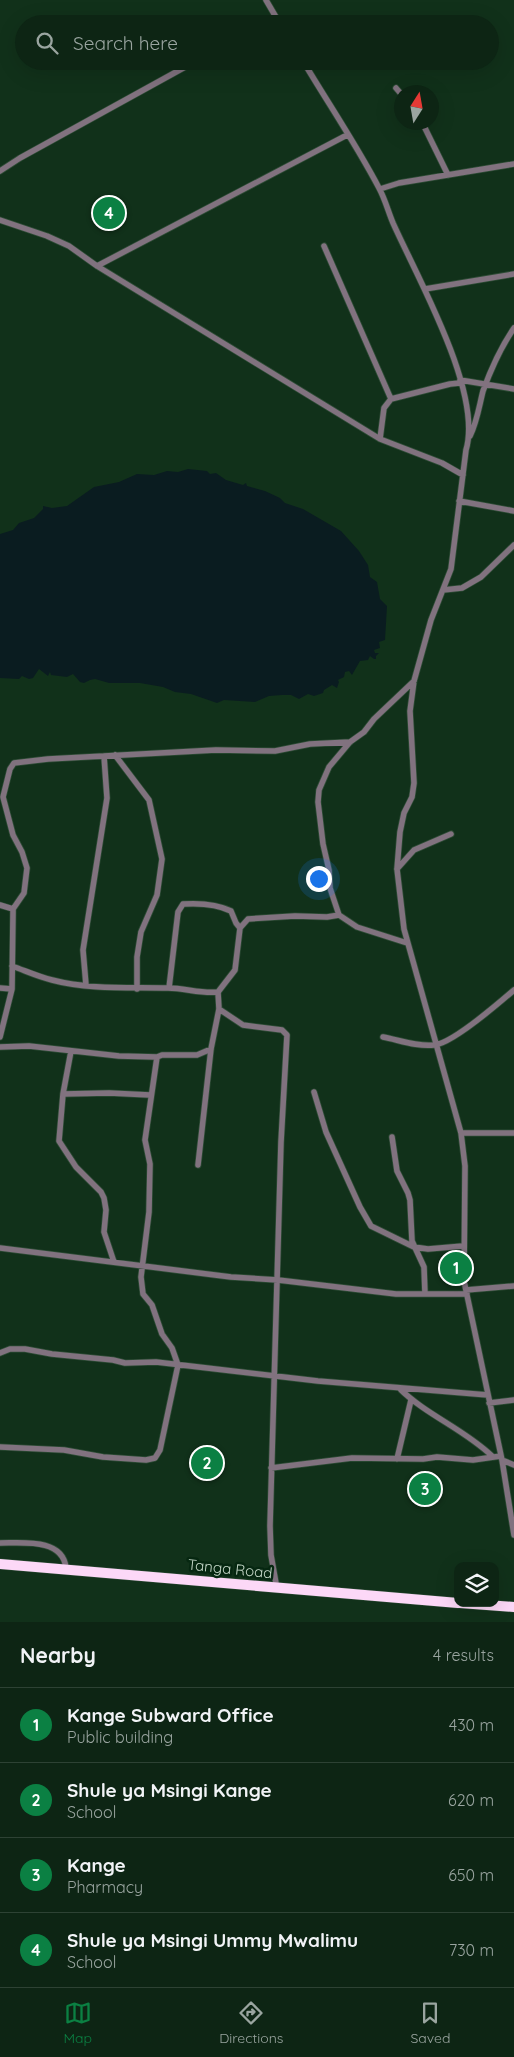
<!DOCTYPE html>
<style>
body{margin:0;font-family:Quicksand,sans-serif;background:#162d1d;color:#f1f3f6}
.controls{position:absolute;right:15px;bottom:15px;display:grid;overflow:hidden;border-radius:10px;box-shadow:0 5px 20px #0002}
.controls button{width:45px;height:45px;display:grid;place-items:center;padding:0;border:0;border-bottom:1px solid #2d4234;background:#0d2514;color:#f1f3f6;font:25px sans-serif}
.compass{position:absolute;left:394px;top:85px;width:45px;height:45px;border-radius:50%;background:#0d2514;box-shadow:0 5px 20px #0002;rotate:11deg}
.you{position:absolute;left:318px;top:878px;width:18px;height:18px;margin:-12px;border:4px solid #fff;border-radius:50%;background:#1a73e8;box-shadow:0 0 0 8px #1a73e833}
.badge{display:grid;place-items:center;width:32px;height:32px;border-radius:50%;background:#0b8043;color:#fff;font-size:16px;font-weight:700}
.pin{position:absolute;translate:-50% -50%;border:2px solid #fff;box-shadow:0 1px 5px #0006}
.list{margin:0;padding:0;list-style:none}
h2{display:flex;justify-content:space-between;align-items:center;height:65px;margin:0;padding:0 20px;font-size:21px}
h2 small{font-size:16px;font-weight:400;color:#9aa5a0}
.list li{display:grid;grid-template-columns:32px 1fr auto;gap:15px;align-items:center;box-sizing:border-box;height:75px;padding:0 20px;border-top:1px solid #2d4234}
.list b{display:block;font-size:19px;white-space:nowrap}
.list p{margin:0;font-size:16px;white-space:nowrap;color:#9aa5a0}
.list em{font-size:16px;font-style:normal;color:#9aa5a0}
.icon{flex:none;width:28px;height:28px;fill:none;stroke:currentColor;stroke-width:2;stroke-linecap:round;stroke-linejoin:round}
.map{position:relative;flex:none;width:514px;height:1622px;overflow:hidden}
.search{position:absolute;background:#0d2514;box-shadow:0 5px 20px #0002;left:15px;right:15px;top:15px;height:55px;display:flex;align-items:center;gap:12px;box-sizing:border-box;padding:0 18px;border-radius:28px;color:#9aa5a0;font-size:19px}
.sheet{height:365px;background:#0d2514}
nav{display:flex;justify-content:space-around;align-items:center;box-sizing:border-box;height:70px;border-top:1px solid #2d4234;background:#0d2514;font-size:14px;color:#9aa5a0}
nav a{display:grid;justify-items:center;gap:2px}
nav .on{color:#0b8043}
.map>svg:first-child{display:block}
.water{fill:#0a1c20}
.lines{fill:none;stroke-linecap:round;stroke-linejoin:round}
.street-casing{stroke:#2e4c36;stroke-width:7}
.highway-casing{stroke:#2e4c36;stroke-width:11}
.street{stroke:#81727f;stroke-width:5.5}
.highway{stroke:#fcd8f7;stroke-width:10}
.labels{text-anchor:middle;stroke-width:5;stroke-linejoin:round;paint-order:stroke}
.street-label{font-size:15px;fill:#c7d9ca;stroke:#062711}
</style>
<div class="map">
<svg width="514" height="1622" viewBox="0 0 514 1622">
<rect width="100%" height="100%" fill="#11311a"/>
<!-- water -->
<path class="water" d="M188,469l19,2 3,3 6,-1 10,7 17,5 3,-2 1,3 18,5 15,7 5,5 18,6 38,22 18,20 9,14 2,12 7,5 3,17 7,7 -2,34 -6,2 1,6 -6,2 1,3h4l-3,3v3h-2l-4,-3 -2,4 -8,1 -8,14 -3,-4 -4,1 -1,5 -6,3 1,2 -2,6 -5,-3 -8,5 -1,3 -9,3 -6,-2 -9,5 -8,-4h-9l-13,1 -14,6 -31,-2 -7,3 -26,-9 -16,-2 -12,-5 -23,-4h-31l-14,-4 -5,1 -6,3 -4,-1 -7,-8 -6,3 -16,-2 -1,-3 -2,4 -9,-7 -6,9 -4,1 -7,-3 -3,3 -19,-1v-144l13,-4 6,-7 15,-5 9,-9v-3l9,2 15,-2 27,-19 25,-5 18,-8 17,1 13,-4 11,1z"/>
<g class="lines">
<!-- street casing -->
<g class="street-casing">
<path id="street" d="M266,0l14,24
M266,24l11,-6
M303,61c25,42 53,83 76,127 6,11 9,23 14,35 24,54 90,169 73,227l-15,119 -20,51 -17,61 -4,30 4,72 -2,14 -8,16 -4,19 -3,37 7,60 57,204 4,33 -1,115 38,179 12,75
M396,88l6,7
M422,122l26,53
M0,171l20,-13 176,-97
M380,189l19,-6 115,-19
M0,220l47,16 22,10 28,20 283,173 62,24 21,12
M324,246l67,153
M97,266l250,-131
M425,289l89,-15
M470,436c7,-14 9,-29 13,-45 8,-22 18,-44 31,-63
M380,439l4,-31 7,-9 59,-15 10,-1v-3l54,9
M459,501l55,10
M443,590l19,-2 19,-11 33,-32
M115,755l34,45 13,59 -5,36 -16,37 -4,25v32
M397,869l17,-19 37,-16
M0,905l13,4v4l-1,76 -12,48
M13,909l11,-16 3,-25 -5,-16 -9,-17 -10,-38 7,-28 4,-6 34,-4 168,-9 59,1 35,-7 40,-2
M407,943l-50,-16 -18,-12 -9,-27 -1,-18 -6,-26 -5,-42 1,-12 10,-23 21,-25 14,-10 10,-13 40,-38
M12,966c14,5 27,11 40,14 38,10 78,7 116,8 17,0 33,6 50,4l17,-22 5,-42 8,-9 47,-3 32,1 12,-2
M86,985l-3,-35 24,-152 -3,-42
M0,988l12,1
M169,988l9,-76 5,-8c16,-1 34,0 48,7l5,12 4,5
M219,1009l24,16 39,5 5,5 -6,107 -11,384 1,29 6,34
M383,1037c16,3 34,10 51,8 17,-1 65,-42 80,-55
M0,1047l29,-1 90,10 38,1 5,-2h35l14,-6
M71,1051l-8,43 -4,47 17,26 25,25 3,6 2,12 -2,22 10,30
M314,1092l12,40 34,75 11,19 43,21 14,2 35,-3
M63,1094l46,-1 41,2
M461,1133h53
M392,1137l5,34 11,22 2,7 2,41 12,26 1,27
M198,1165l13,-116 8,-40 -1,-17
M0,1248l231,29 47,3 118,14h71
M466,1290l48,-4
M0,1353l10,-4h15l27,5 61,6 12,3 31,-1 162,19 170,14
M399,1388c27,27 65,41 93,68
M489,1403l25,-3
M0,1447l64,3 39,7 43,3 9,-2 5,-8 18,-85 -6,-17 -10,-14 -10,-29 -9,-11 -2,-17 8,-65 1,-48 -5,-24 12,-83
M397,1459l14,-59
M502,1460l12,5
M271,1468l81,-10 71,1 14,-2 36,3 28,-4
M0,1543c23,0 63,-5 66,25"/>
</g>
<!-- highway casing -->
<g class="highway-casing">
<path id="highway" d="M0,1564l458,39
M460,1603l54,4"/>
</g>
<!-- street -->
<use href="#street" class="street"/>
<!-- highway -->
<use href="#highway" class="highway"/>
</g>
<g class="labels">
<!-- street labels -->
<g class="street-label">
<text transform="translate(230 1569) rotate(6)" y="5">Tanga Road</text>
</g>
</g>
</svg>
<div class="controls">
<button><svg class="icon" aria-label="layers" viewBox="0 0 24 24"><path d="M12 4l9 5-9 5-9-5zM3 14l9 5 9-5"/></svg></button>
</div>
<svg class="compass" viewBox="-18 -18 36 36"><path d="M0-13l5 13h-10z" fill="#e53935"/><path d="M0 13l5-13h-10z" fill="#9aa5a0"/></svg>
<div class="you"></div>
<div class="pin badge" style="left:456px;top:1268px">1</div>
<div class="pin badge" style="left:207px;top:1463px">2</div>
<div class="pin badge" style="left:425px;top:1489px">3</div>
<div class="pin badge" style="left:109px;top:213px">4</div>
<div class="search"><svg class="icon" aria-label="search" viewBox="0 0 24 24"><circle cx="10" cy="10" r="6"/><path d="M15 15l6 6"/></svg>Search here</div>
</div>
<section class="sheet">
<h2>Nearby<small>4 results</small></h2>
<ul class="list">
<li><span class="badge">1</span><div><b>Kange Subward Office</b><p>Public building</p></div><em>430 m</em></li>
<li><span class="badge">2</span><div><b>Shule ya Msingi Kange</b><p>School</p></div><em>620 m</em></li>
<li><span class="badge">3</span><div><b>Kange</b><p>Pharmacy</p></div><em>650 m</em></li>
<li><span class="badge">4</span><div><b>Shule ya Msingi Ummy Mwalimu</b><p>School</p></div><em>730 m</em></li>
</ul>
</section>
<nav>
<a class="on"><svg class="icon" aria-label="map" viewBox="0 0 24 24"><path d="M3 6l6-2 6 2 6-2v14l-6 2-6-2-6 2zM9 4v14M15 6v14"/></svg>Map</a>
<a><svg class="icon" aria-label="directions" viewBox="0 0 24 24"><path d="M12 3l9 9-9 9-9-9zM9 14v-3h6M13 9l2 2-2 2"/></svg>Directions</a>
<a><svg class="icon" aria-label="saved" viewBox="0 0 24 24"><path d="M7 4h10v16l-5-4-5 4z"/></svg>Saved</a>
</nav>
